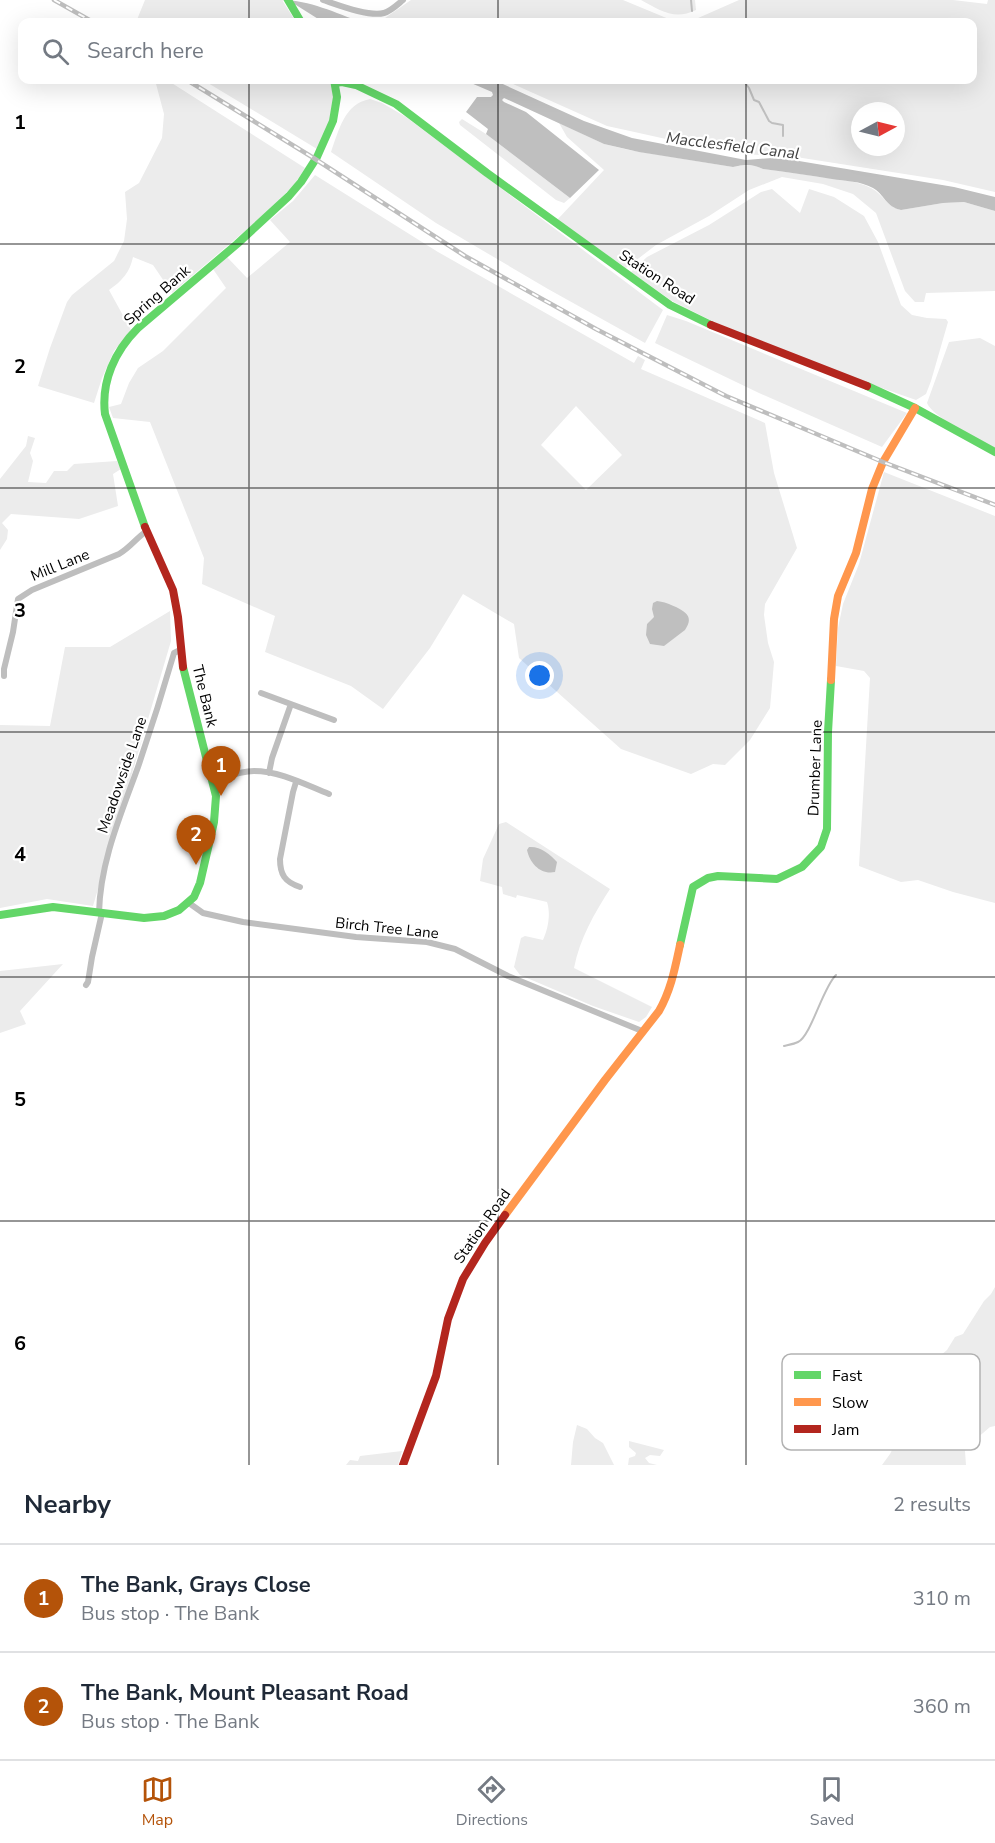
<!DOCTYPE html>
<meta charset="utf-8">
<style>
body{margin:0;font-family:"Nunito Sans",sans-serif;background:#f6f6f7;color:#1f2937}
.compass{position:absolute;left:851px;top:102px;width:54px;height:54px;border-radius:50%;background:#fff;box-shadow:0 6px 24px #0002;rotate:83deg}
.you{position:absolute;left:540px;top:676px;width:21px;height:21px;margin:-15px;border:4px solid #fff;border-radius:50%;background:#1a73e8;box-shadow:0 0 0 9px #1a73e833}
.badge{display:grid;place-items:center;width:39px;height:39px;border-radius:50%;background:#b45309;color:#fff;font-size:20px;font-weight:700}
.pin{position:absolute;translate:-50% -50px;filter:drop-shadow(0 2px 3px #0008)}
.pin::after{content:'';position:absolute;top:32px;width:21px;height:18px;background:inherit;clip-path:polygon(0 0,100% 0,50% 100%)}
.list{margin:0;padding:0;list-style:none}
h2{display:flex;justify-content:space-between;align-items:center;height:78px;margin:0;padding:0 24px;font-size:26px}
h2 small{font-size:20px;font-weight:400;color:#747a83}
.list li{display:grid;grid-template-columns:39px 1fr auto;gap:18px;align-items:center;box-sizing:border-box;height:108px;padding:0 24px;border-top:2px solid #e0e1e3}
.list b{display:block;font-size:22px;white-space:nowrap}
.list p{margin:0;font-size:20px;white-space:nowrap;color:#747a83}
.list em{font-size:20px;font-style:normal;color:#747a83}
.icon{flex:none;width:33px;height:33px;fill:none;stroke:currentColor;stroke-width:2;stroke-linecap:round;stroke-linejoin:round}
.map{position:relative;flex:none;width:995px;height:1465px;overflow:hidden}
.search{position:absolute;background:#fff;box-shadow:0 6px 24px #0002;left:18px;right:18px;top:18px;height:66px;display:flex;align-items:center;gap:15px;box-sizing:border-box;padding:0 21px;border-radius:12px;color:#747a83;font-size:22px}
.sheet{height:294px;background:#fff}
nav{display:flex;justify-content:space-around;align-items:center;box-sizing:border-box;height:84px;border-top:2px solid #e0e1e3;background:#fff;font-size:16px;color:#747a83}
nav a{display:grid;justify-items:center;gap:3px}
nav .on{color:#b45309}
.map>svg:first-child{display:block}
.green{fill:#ececec;fill-rule:evenodd}
.water{fill:#bfbfbf}
.lines{fill:none;stroke-linecap:round;stroke-linejoin:round}
.stream{stroke:#bfbfbf;stroke-width:2}
.street{stroke:#bebebe;stroke-width:6}
.fast{stroke:#63d668;stroke-width:8}
.slow{stroke:#ff974d;stroke-width:8}
.jam{stroke:#b3261e;stroke-width:8}
.rail-casing{stroke:#bebebe;stroke-width:4.5}
.rail{stroke:#fff;stroke-width:2;stroke-dasharray:7;stroke-linecap:butt}
.grid{fill:none;stroke:#000;stroke-width:1.5;stroke-opacity:0.55}
.labels{text-anchor:middle;stroke-width:4.5;stroke-linejoin:round;paint-order:stroke}
.street-label{font-size:15px;fill:#000;stroke:#fff}
.water-label{font-size:16px;font-style:italic;fill:#444;stroke:#fff}
.key{fill:#fff;stroke:#b2b2b2;stroke-width:1.5}
.key-label{font-size:16px;fill:#000}
.grid-label{font-size:20px;text-anchor:middle;font-weight:bold;fill:#000;stroke:#fff;stroke-width:4.5;stroke-linejoin:round;paint-order:stroke}
</style>
<div class="map">
<svg width="995" height="1465" viewBox="0 0 995 1465">
<rect width="100%" height="100%" fill="#fff"/>
<!-- green -->
<path class="green" d="M145,0h137l14,22h-160z
M411,0h212l53,22h-296l-5,-2 10,-2z
M641,0h54l1,10c-22,11 -36,0 -55,-10z
M739,0h214l34,4 1,-4h7v192l-52,-12 -147,-23 -53,-3 -20,-6 -48,-7 -45,-10 -23,-5 -103,-46h468v-58h-283zM860,111h36v36h-36z
M155,80h12l138,88 -11,17 -35,34 -87,74 -19,-28 -20,-8c-3,15 -11,24 -24,33l22,40 -17,21 -12,27 -8,25 -56,-17 12,-38 17,-46 5,-7 42,-34 10,-20 3,-22 -2,-27 14,-9 23,-45 2,-24z
M203,80h126c11,32 2,40 -12,69z
M370,99l12,4 24,14 257,193 -18,33 -97,-54 -112,-66 -105,-71c8,-22 13,-48 39,-53z
M462,119l24,15 84,64 -6,5 -8,-3 -96,-75 -1,-3z
M559,123l45,21 25,6 104,17c12,-2 20,-3 30,2 19,2 38,5 57,8 17,2 35,3 51,11 12,6 16,19 30,22l42,-7 21,-1 31,9v80l-69,2 -2,9h-9l-10,-11 -29,-78 -23,-19 -30,-10 -41,-7 -33,13 -40,26 -53,29 -30,23 -69,-48 47,-50 -37,-33z
M315,175l123,77 196,111 4,-7 7,4 -4,9 124,54 9,50 23,75 -32,56 -1,11 4,28 6,19 -4,46 -20,32 -25,25 -12,-1 -22,10 -70,-25 -102,-91 -5,-34 -51,-30 -33,54 -47,61 -32,-23 -86,-34 10,-36 -73,-32 2,-26 -54,-136 -37,-4 -4,-11 12,-3 8,-21 9,-15 25,-17 63,-63 -13,-19 14,-12 20,21 43,-36 -20,-22 23,-19zM576,406l46,49 -36,35 -45,-45z
M772,189l28,24 9,-24 25,8 30,19 14,26 23,63 11,10 15,3 19,1 2,3 -17,59 -5,13 -10,6 -63,-22 -139,-56 -42,-21 -41,-29 16,-15 62,-32 52,-33z
M667,315l19,6 221,92 -25,34 -123,-54 -104,-50z
M980,338l15,8v102c-16,-9 -62,-30 -68,-45l22,-61z
M28,436l7,2 -5,15 3,8 -5,21 18,1 8,-12h13l7,-7 43,-3 4,8 -8,5 5,32 -39,13 -68,-5 -9,9 6,7 -1,9 -7,11v-71l26,-33z
M884,472l111,44v387l-42,-11 -35,-12 -17,2 -42,-16 11,-188 -6,-7 -28,-5 2,-38 5,-24 16,-40z
M170,611l1,30 -78,265 -46,-7 -47,9v-183l50,1 15,-79h45z
M506,822l104,67c-16,25 -30,49 -36,79l78,39 -6,10 -7,5 -46,-16 -73,-31 -6,-8 7,-29 4,-2 18,4c5,-11 8,-26 4,-38l-30,-7 -1,3 -13,-4 -1,-7 -22,-6 3,-22 16,-35z
M63,964l-43,47 6,13 -26,9v-62z
M995,1277v149l-5,1 -21,18 -4,6 1,14h-84l8,-11 7,-14v-13l4,-4v-5c6,-6 8,-12 14,-18v-5l4,-4 1,-6 9,-10 5,-14 13,-11 8,-13 8,-3 21,-33 7,-7 4,-7z
M577,1425l10,4 8,9 8,5 11,22h-43l2,-23z
M629,1441l35,9 -4,6 -10,-1 -5,3 4,5 8,2h-29l1,-7 6,-2 1,-3 -7,-6z
M402,1451l-4,14h-52l4,-5 8,1 2,-5z"/>
<!-- water -->
<path class="water" d="M282,0c27,0 54,13 79,22h-38l-27,-17z
M464,80h30l90,41 48,17 114,22 26,-2 21,2 161,27 41,10v14l-31,-9 -21,1 -42,7c-15,-3 -17,-16 -28,-22 -13,-7 -27,-7 -41,-9 -23,-4 -46,-7 -69,-10 -10,-5 -18,-5 -30,-2l-94,-15 -35,-8 -100,-46 -2,2 2,2 22,10 73,58 -29,28 -84,-64 2,-5 -22,-17 11,-15h14l2,-2 -1,-3z
M657,601c8,1 12,3 19,6 12,6 17,11 9,23l-21,16 -14,-2 -4,-9 1,-11 7,-7 -2,-8 1,-6z
M529,847c11,-1 21,7 28,15l-2,10c-14,3 -25,-8 -28,-22z"/>
<g class="lines">
<!-- stream -->
<path class="stream" d="M691,0l1,11
M697,22h1
M743,80l6,8 5,12 5,2 10,19 3,2 11,2v11
M784,1046c4,-1 10,-2 14,-4 13,-6 25,-55 38,-67"/>
<!-- street -->
<path class="street" d="M323,0c15,5 46,17 61,13 7,-2 13,-8 19,-13
M4,676v-7l9,-37 5,-33 14,-9 87,-36c12,-7 18,-17 28,-23
M261,693l73,27
M269,773l3,-15 19,-54
M213,781c13,-4 27,-10 41,-10 26,0 52,14 75,23
M296,782l-3,10 -13,67c0,16 5,23 20,28
M189,903l14,10 40,9 113,15 71,5 28,7 53,27 134,55
M99,913c1,-51 22,-99 39,-146 13,-38 25,-76 36,-114l6,-3
M86,985l2,-3 4,-25 10,-44"/>
<!-- fast -->
<path class="fast" d="M288,0l13,22
M335,83l7,-1 14,3 40,19 91,69 183,132 41,20
M867,386l48,22 80,44
M145,527l-40,-113c-4,-33 10,-63 33,-86l99,-84 52,-48 12,-14 16,-25 16,-36 4,-24 -3,-17
M0,915l53,-8 91,11 20,-2 15,-6 15,-13 6,-14 14,-61 2,-26 -33,-129
M680,945l13,-58 15,-9 10,-2 59,3 25,-12 19,-20 6,-18 1,-97 3,-52"/>
<!-- slow -->
<path class="slow" d="M831,680l3,-61 4,-23 18,-43 16,-64 11,-27 32,-54
M505,1215l100,-135 54,-69c12,-21 16,-43 21,-66"/>
<!-- jam -->
<path class="jam" d="M711,325l156,61
M145,527l28,63 5,27 5,50
M403,1465l33,-89 12,-57 15,-40 22,-36 20,-28"/>
<!-- rail casing -->
<g class="rail-casing">
<path id="rail" d="M54,0l39,22
M187,80l125,77 153,99 131,73 130,67 157,66 112,43"/>
</g>
<!-- rail -->
<use href="#rail" class="rail"/>
</g>
<!-- grid -->
<path class="grid" d="M249,0v22M498,0v22M746,0v22M249,80v1385M498,80v1385M746,80v1385M0,244h995M0,488h995M0,732h995M0,977h995M0,1221h995"/>
<g class="labels">
<!-- street labels -->
<g class="street-label">
<text transform="translate(657 277) rotate(33)" y="5">Station Road</text>
<text transform="translate(157 295) rotate(-41)" y="5">Spring Bank</text>
<text transform="translate(60 565) rotate(-22)" y="5">Mill Lane</text>
<text transform="translate(205 696) rotate(76)" y="5">The Bank</text>
<text transform="translate(815 768) rotate(-88)" y="5">Drumber Lane</text>
<text transform="translate(122 775) rotate(-71)" y="5">Meadowside Lane</text>
<text transform="translate(387 928) rotate(6)" y="5">Birch Tree Lane</text>
<text transform="translate(482 1226) rotate(-55)" y="5">Station Road</text>
</g>
<!-- water labels -->
<g class="water-label">
<text transform="translate(733 145) rotate(7)" y="6">Macclesfield Canal</text>
</g>
</g>
<!-- legend -->
<rect x="782" y="1354" width="198" height="96" rx="9" class="key"/>
<rect x="794" y="1371" width="27" height="8" fill="#63d668"/>
<rect x="794" y="1398" width="27" height="8" fill="#ff974d"/>
<rect x="794" y="1425" width="27" height="8" fill="#b3261e"/>
<g class="key-label">
<text x="832" y="1381">Fast</text>
<text x="832" y="1408">Slow</text>
<text x="832" y="1435">Jam</text>
</g>
<g class="grid-label">
<text x="20" y="129">1</text>
<text x="20" y="373">2</text>
<text x="20" y="617">3</text>
<text x="20" y="861">4</text>
<text x="20" y="1106">5</text>
<text x="20" y="1350">6</text>
</g>
</svg>
<svg class="compass" viewBox="-18 -18 36 36"><path d="M0-13l5 13h-10z" fill="#e53935"/><path d="M0 13l5-13h-10z" fill="#747a83"/></svg>
<div class="you"></div>
<div class="pin badge" style="left:221px;top:796px">1</div>
<div class="pin badge" style="left:196px;top:865px">2</div>
<div class="search"><svg class="icon" aria-label="search" viewBox="0 0 24 24"><circle cx="10" cy="10" r="6"/><path d="M15 15l6 6"/></svg>Search here</div>
</div>
<section class="sheet">
<h2>Nearby<small>2 results</small></h2>
<ul class="list">
<li><span class="badge">1</span><div><b>The Bank, Grays Close</b><p>Bus stop · The Bank</p></div><em>310 m</em></li>
<li><span class="badge">2</span><div><b>The Bank, Mount Pleasant Road</b><p>Bus stop · The Bank</p></div><em>360 m</em></li>
</ul>
</section>
<nav>
<a class="on"><svg class="icon" aria-label="map" viewBox="0 0 24 24"><path d="M3 6l6-2 6 2 6-2v14l-6 2-6-2-6 2zM9 4v14M15 6v14"/></svg>Map</a>
<a><svg class="icon" aria-label="directions" viewBox="0 0 24 24"><path d="M12 3l9 9-9 9-9-9zM9 14v-3h6M13 9l2 2-2 2"/></svg>Directions</a>
<a><svg class="icon" aria-label="saved" viewBox="0 0 24 24"><path d="M7 4h10v16l-5-4-5 4z"/></svg>Saved</a>
</nav>
